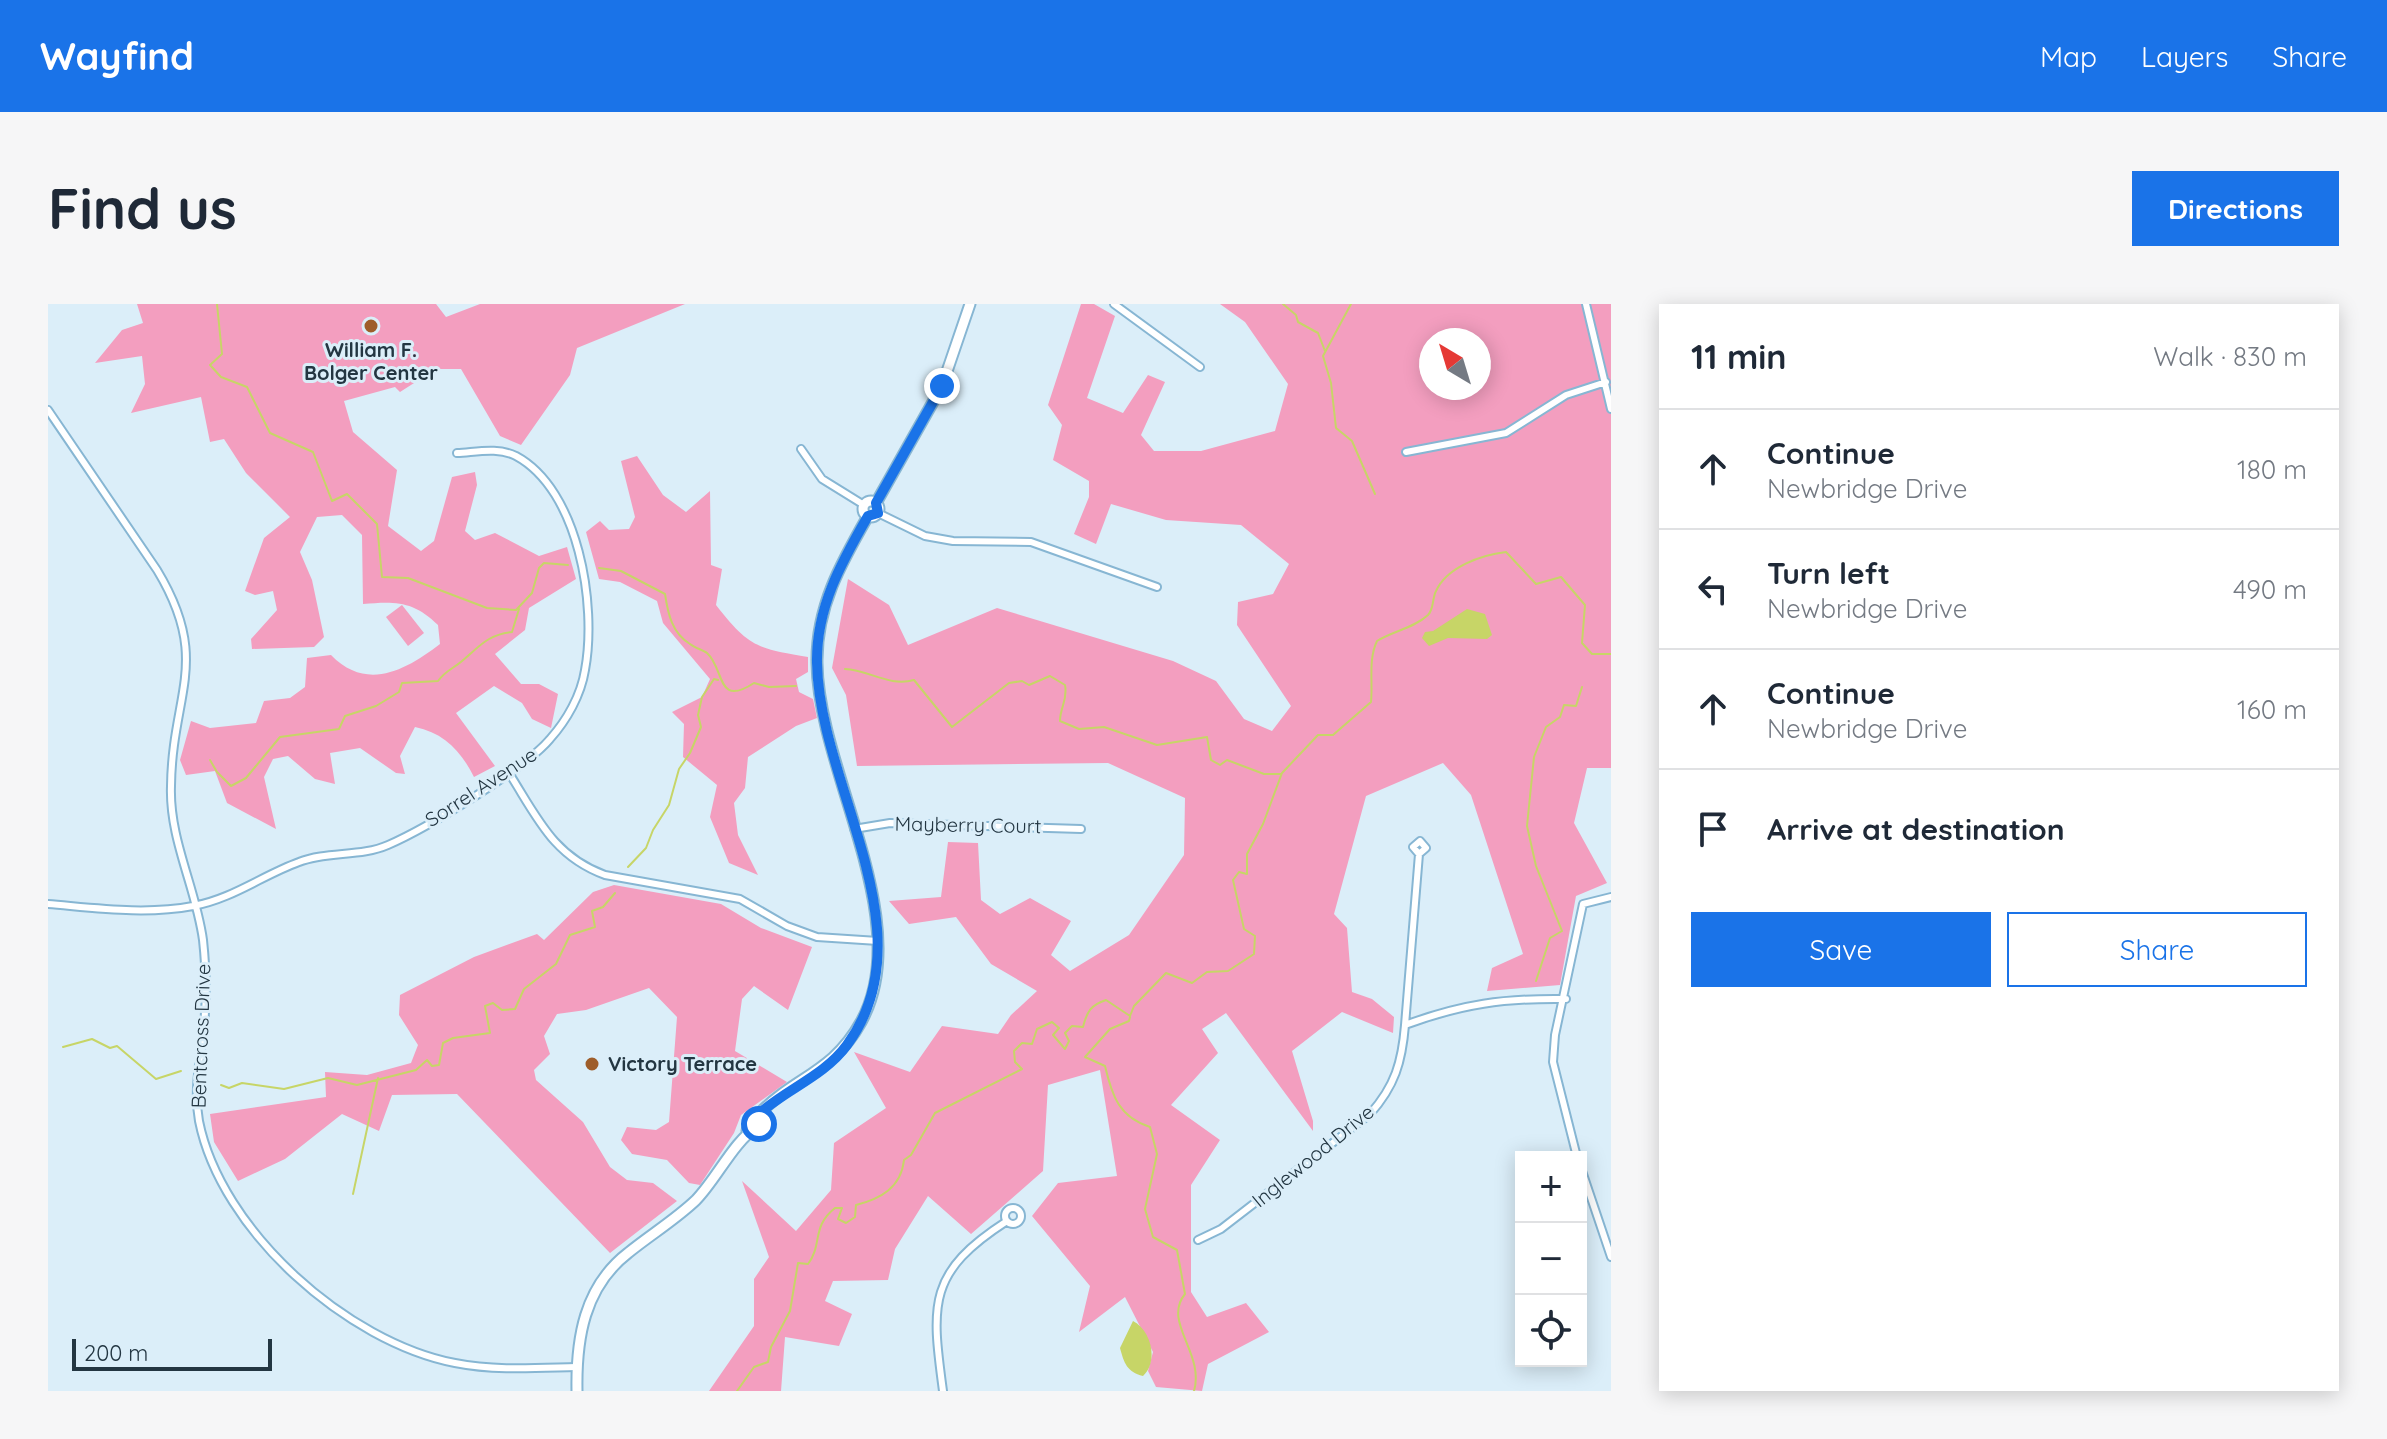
<!DOCTYPE html>
<meta charset="utf-8">
<style>
body{margin:0;font-family:Quicksand,sans-serif;background:#f6f6f7;color:#1f2937}
.controls{position:absolute;right:24px;bottom:24px;display:grid;overflow:hidden;border-radius:0px;box-shadow:0 4px 20px #0003}
.controls button{width:72px;height:72px;display:grid;place-items:center;padding:0;border:0;border-bottom:2px solid #e0e1e3;background:#fff;color:#1f2937;font:40px sans-serif}
.compass{position:absolute;left:1371px;top:24px;width:72px;height:72px;border-radius:50%;background:#fff;box-shadow:0 4px 20px #0003;rotate:322deg}
.scale{position:absolute;left:24px;bottom:20px;width:200px;box-sizing:border-box;padding-left:8px;border:4px solid #233642;border-top:0;font-size:22px;line-height:28px;white-space:nowrap;color:#233642;-webkit-text-stroke:6px #dbeef9;paint-order:stroke}
.stop{position:absolute;width:24px;height:24px;margin:-18px;border:6px solid #1a73e8;border-radius:50%;background:#fff}
.stop.end{background:#1a73e8;border-color:#fff;box-shadow:0 2px 8px #0008}
.list{margin:0;padding:0;list-style:none}
h2{display:flex;justify-content:space-between;align-items:center;height:104px;margin:0;padding:0 32px;font-size:34px}
h2 small{font-size:26px;font-weight:400;color:#747a83}
.list li{display:grid;grid-template-columns:52px 1fr auto;gap:24px;align-items:center;box-sizing:border-box;height:120px;padding:0 32px;border-top:2px solid #e0e1e3}
.list b{display:block;font-size:30px;white-space:nowrap}
.list p{margin:0;font-size:26px;white-space:nowrap;color:#747a83}
.list em{font-size:26px;font-style:normal;color:#747a83}
.actions{display:flex;gap:16px;padding:24px 32px}
.actions a{flex:1;padding:18px 0;border:2px solid #1a73e8;border-radius:0px;text-align:center;font-size:28px;color:#1a73e8}
.actions .main{background:#1a73e8;color:#fff}
.icon{flex:none;width:44px;height:44px;fill:none;stroke:currentColor;stroke-width:2;stroke-linecap:round;stroke-linejoin:round}
.map{position:relative;flex:none;width:1563px;height:1087px;overflow:hidden;border-radius:0px}
header{display:flex;align-items:center;gap:48px;box-sizing:border-box;height:112px;padding:0 40px;background:#1a73e8;color:#fff}
header strong{font-size:38px}
nav{display:flex;gap:44px;margin-inline-start:auto;font-size:28px}
.intro{display:flex;align-items:center;justify-content:space-between;box-sizing:border-box;height:192px;padding:0 48px}
h1{margin:0;font-size:56px}
.button{padding:20px 36px;border-radius:0px;background:#1a73e8;color:#fff;font-size:28px;font-weight:700}
main{display:flex;gap:48px;padding:0 48px}
aside{flex:1;background:#fff;border-radius:0px;box-shadow:0 4px 20px #0003}
.map>svg:first-child{display:block}
.green{fill:#f29fbf}
.forest{fill:#f39ebf;fill-rule:evenodd}
.water{fill:#c7d567}
.lines{fill:none;stroke-linecap:round;stroke-linejoin:round}
.stream{stroke:#c7d567;stroke-width:2}
.street-casing{stroke:#87b6d3;stroke-width:10}
.secondary-casing{stroke:#87b6d3;stroke-width:13}
.street{stroke:#fff;stroke-width:6}
.secondary{stroke:#fff;stroke-width:9}
.route{stroke:#1a73e8;stroke-width:10}
.poi-dot{fill:#9e5d2a;stroke:#dbeef9;stroke-width:3}
.labels{text-anchor:middle;stroke-width:6;stroke-linejoin:round;paint-order:stroke}
.poi-label{font-size:20px;font-weight:bold;fill:#233642;stroke:#dbeef9}
.street-label{font-size:20px;fill:#233642;stroke:#dbeef9}
</style>
<header>
<strong>Wayfind</strong>
<nav><a>Map</a><a>Layers</a><a>Share</a></nav>
</header>
<div class="intro"><h1>Find us</h1><a class="button">Directions</a></div>
<main>
<div class="map">
<svg width="1563" height="1087" viewBox="0 0 1563 1087">
<rect width="100%" height="100%" fill="#dbeef9"/>
<!-- green -->
<path class="green" d="M354,301l22,28 -16,13 -22,-29z"/>
<!-- forest -->
<path class="forest" d="M89,0h299l10,13 34,-13h205l-108,44 -7,27 -49,70 -21,-9 -39,-67h-25l-36,23 -5,-5 -51,14 9,31 44,38 -9,56 33,25 13,-10 18,-64 23,-5 2,13 -12,46 10,9 20,-7 44,23 28,-9 9,32 -47,29 -4,22 -30,24 26,30h18l19,10 -7,34 -19,-9 -10,-16 -28,-17 -38,27 39,53 -21,11c-13,-26 -30,-44 -59,-50l-15,29 5,18 -9,-1 -36,-25 -30,5 5,31 -20,-5 -27,-23 -15,3 -9,18 12,52 -49,-26 -12,-32 -29,4 -6,-15 11,-39 19,7 46,-5 8,-22 26,-3 15,-11 2,-29 24,-3c36,37 75,15 109,-11l-2,-19c-24,-24 -43,-24 -75,-21l-1,-69 -20,-20 -25,2 -17,35 12,28 12,57 -10,10 -62,2 -1,-10 26,-29 -4,-19 -18,4 -10,-4 19,-53 26,-21 -44,-44 -22,-34 -14,3 -9,-45 -70,16 14,-29 -3,-28 -47,7 27,-33 21,-7z
M1033,0h13l21,12 -28,82 36,15 25,-38 17,7 -24,53 13,16h47l74,-20 13,-47 -43,-62 -25,-18h391v464h-24l-13,55 33,60 -31,13 -16,89 -73,6 5,-23 31,-14 -52,-159 -28,-32 -77,33 -32,118 13,14 5,64 20,7 22,18 -1,16 -51,-21 -50,39 21,70v10l-87,-118 -24,16 16,24 -47,52 49,35 -29,45v107l16,25 39,-14 23,29 -61,32 -6,27 -46,-4 -8,-16 5,-19 -28,-55 -46,35 11,-46 -58,-70 26,-33 59,-7 -17,-106 -52,15 -5,86 -72,63 -43,-38 -33,53 -7,31 -55,1 -8,20 27,13 -13,32 -54,-9 -4,54h-72l45,-65v-47l15,-22 -27,-76 54,50 35,-41 3,-47 52,-35 -32,-56 56,20 32,-46 56,8 13,-19 26,-24 -46,-27 -35,-47 -47,7 -20,-23 52,-4 7,-55 30,1 3,57 19,14 30,-16 41,23 -20,34 19,16 59,-36 55,-80 1,-57 -77,-35 -251,3 -11,-71 -14,-27 16,-89 41,26 19,40 89,-37 176,53 43,20 28,38 28,12 19,-25 -54,-81 1,-23 35,-8 16,-30 -48,-39 -75,-5 -55,-16 -15,40 -22,-10 15,-37v-16l-36,-21 9,-35 -14,-20zM1383,36h48v48h-48z
M589,152l26,39 23,17 24,-21 1,74 11,4 -6,36c33,42 40,43 92,52v15l-12,7 3,13 14,7 4,19 -21,8 -48,31 -3,31 -11,15 4,32 20,40 -29,-12 -19,-46 7,-32 -34,-28 1,-33 -12,-12 30,-15 8,-18 -47,-56 -6,-22 -37,-19 -21,-3 -13,-47 14,-11 9,9 20,-1 6,-12 -14,-56z
M566,581l107,19 40,24 51,19 -24,63 -34,-24 -12,13 -7,52 52,31 -46,33 -7,18 -34,52 -11,-2 -22,-23 -35,-6 -11,-14 6,-13 29,3 13,-8 8,-105 -28,-29 -63,22 -29,4 -13,22 6,18 -16,16 2,10 47,42 27,45 17,13 26,3 24,18 -67,52 -153,-159 -65,1 -13,36 -37,-17 -57,45 -47,22 -24,-39 -4,-28 116,-17 -1,-25 42,3 44,-12 7,-18 -19,-30 1,-20 74,-38 63,-23 7,6 49,-48z"/>
<!-- water -->
<path class="water" d="M1419,305l18,5 7,21 -5,4 -39,-1 -19,8 -7,-8 3,-6 8,-1z
M1085,1017c18,9 26,40 10,55 -16,-4 -19,-13 -23,-28z"/>
<g class="lines">
<!-- stream -->
<path class="stream" d="M169,0l5,50 -12,11 11,12 26,10 23,46 43,19 19,49 15,-7 30,30 5,53 26,1 79,30 29,2 16,-17 7,-25 5,-5 24,2
M1235,0l13,11 2,7 20,11 7,18
M1303,0l-28,52 8,27 5,45 16,13 23,53
M551,264l22,3 44,23c3,20 7,39 25,50 5,4 13,6 17,9 18,16 9,55 47,30l15,4 27,-1
M797,365c24,1 44,18 69,11l38,47 57,-44 13,-2 7,4 21,-9 15,9c3,15 -5,22 -5,36l19,8 25,-2 53,18 50,-8 4,23 9,5 7,-5 37,14h17
M162,456l7,12 14,14 15,-8 34,-41 59,-8 6,-13 31,-10 23,-14 3,-9 36,-2c8,-11 15,-12 24,-20 18,-15 25,-26 50,-29l7,-23
M580,563l18,-19 7,-18 16,-25 10,-36 11,-16 11,-26 -3,-12 4,-18 12,-18 4,1
M1488,677l14,-43 12,-7 -26,-65 -9,-40 7,-69 12,-30 14,-10 4,-12 12,1 6,-19
M1082,713l-1,4 -19,8 -25,28 20,9c7,30 14,51 45,61l7,27 -12,55 8,28 24,13 8,44c-23,28 20,59 9,97
M15,743l29,-8 18,9 7,-2 39,33 25,-8
M173,781l8,3 13,-5 42,6 44,-11 29,7 59,-15 11,-10 5,6 7,-1 4,-22 10,-5 37,-5 -5,-27 8,-3 9,7 13,-1 9,-20 32,-25 14,-29 25,-8 -3,-16 11,-4 12,-14
M305,890l25,-116
M689,1087l17,-24 14,-5 3,-15 19,-36 8,-48 10,1c15,-20 3,-37 27,-56h7l-4,11 8,4 9,-6 1,-12c24,-6 45,-17 48,-45l7,-5 24,-42 87,-44 -7,-7 -1,-11 8,-8 10,1 5,-15 15,-7 7,6 -6,7 12,14 4,-8 -4,-8 7,-7 11,1c4,-16 8,-22 23,-27l24,16 4,-10 32,-33 26,10 15,-11 21,-1 26,-17 1,-18 -11,-7 -11,-49 6,-8 8,2v-20l16,-30 19,-51 36,-38h15l38,-33c2,-21 -3,-42 6,-61 16,-10 37,-13 51,-26 6,-6 4,-16 8,-24 11,-24 45,-36 70,-39l30,32 25,-7 24,28 -3,38 10,11h19"/>
<!-- street casing -->
<g class="street-casing">
<path id="street" d="M1066,0l86,63
M1538,0l25,105
M0,106l109,160c55,91 15,123 14,216 -2,53 25,102 32,154 3,28 4,56 1,85 -3,32 -11,63 -5,96 22,110 148,221 256,242 40,8 81,5 121,4
M753,145l21,30 42,26
M1358,148l100,-19 60,-38 40,-13
M830,209l47,23 28,5 78,1 126,45
M461,469c28,44 44,83 96,102l135,24 47,27 30,11 61,4
M806,525l36,-6 191,6
M0,600c48,4 97,11 145,2 39,-7 70,-31 106,-44 28,-11 62,-5 89,-17 37,-16 137,-76 162,-106 17,-19 31,-44 35,-69 12,-65 -6,-180 -69,-214 -18,-9 -39,-4 -59,-3
M1357,721l14,-171 7,-6 -6,-7 -7,6 6,7
M1529,853l-24,-95 2,-27 28,-131 28,-7
M1533,864l30,89
M957 912a8 8 0 1 1 16 0a8 8 0 1 1-16 0Z
M1150,936l23,-11 149,-115c25,-28 32,-52 35,-89 57,-21 99,-27 161,-26
M895,1087c-12,-88 -15,-119 64,-170"/>
</g>
<!-- secondary casing -->
<g class="secondary-casing">
<path id="secondary" d="M815 205a8 8 0 1 1 16 0a8 8 0 1 1-16 0Z
M828,199l66,-117 28,-82
M699,827l3,-14 9,-3c35,-37 74,-41 102,-92 56,-101 -43,-251 -44,-359 -1,-56 24,-100 51,-147
M529,1087c-1,-52 7,-104 51,-138 22,-18 47,-33 68,-53 22,-23 37,-58 62,-74l1,-12"/>
</g>
<!-- street -->
<use href="#street" class="street"/>
<!-- secondary -->
<use href="#secondary" class="secondary"/>
</g>
<g class="lines">
<!-- route -->
<path class="route" d="M711,820l2,-12c28,-24 64,-37 86,-67 83,-113 -28,-259 -30,-382 -1,-55 24,-100 51,-147l10,-3 -2,-10 66,-117"/>
</g>
<!-- markers -->
<g class="poi-dot">
<circle cx="323" cy="22" r="8"/>
<circle cx="544" cy="760" r="8"/>
</g>
<g class="labels">
<!-- poi labels -->
<g class="poi-label">
<text x="323" y="53">William F.<tspan x="323" dy="23">Bolger Center</tspan></text>
<text x="560" y="767" text-anchor="start">Victory Terrace</text>
</g>
<!-- street labels -->
<g class="street-label">
<text transform="translate(433 483) rotate(-33)" y="7">Sorrel Avenue</text>
<text transform="translate(920 521) rotate(1)" y="7">Mayberry Court</text>
<text transform="translate(153 732) rotate(-88)" y="7">Bentcross Drive</text>
<text transform="translate(1265 852) rotate(-39)" y="7">Inglewood Drive</text>
</g>
</g>
</svg>
<div class="controls">
<button>+</button>
<button>−</button>
<button><svg class="icon" aria-label="locate" viewBox="0 0 24 24"><circle cx="12" cy="12" r="6"/><path d="M12 2v4M12 18v4M2 12h4M18 12h4"/></svg></button>
</div>
<svg class="compass" viewBox="-18 -18 36 36"><path d="M0-13l5 13h-10z" fill="#e53935"/><path d="M0 13l5-13h-10z" fill="#747a83"/></svg>
<div class="scale">200 m</div>
<div class="stop" style="left:711px;top:820px"></div>
<div class="stop end" style="left:894px;top:82px"></div>
</div>
<aside>
<h2>11 min<small>Walk · 830 m</small></h2>
<ul class="list">
<li><svg class="icon" aria-label="ahead" viewBox="0 0 24 24"><path d="M12 20V5M6 11l6-6 6 6"/></svg><div><b>Continue</b><p>Newbridge Drive</p></div><em>180 m</em></li>
<li><svg class="icon" aria-label="left" viewBox="0 0 24 24"><path d="M17 20v-9H6M10 6l-5 5 5 5"/></svg><div><b>Turn left</b><p>Newbridge Drive</p></div><em>490 m</em></li>
<li><svg class="icon" aria-label="ahead" viewBox="0 0 24 24"><path d="M12 20V5M6 11l6-6 6 6"/></svg><div><b>Continue</b><p>Newbridge Drive</p></div><em>160 m</em></li>
<li><svg class="icon" aria-label="arrive" viewBox="0 0 24 24"><path d="M6 21V4h12l-3 4 3 4H6"/></svg><div><b>Arrive at destination</b></div></li>
</ul>
<div class="actions"><a class="main">Save</a><a>Share</a></div>
</aside>
</main>
